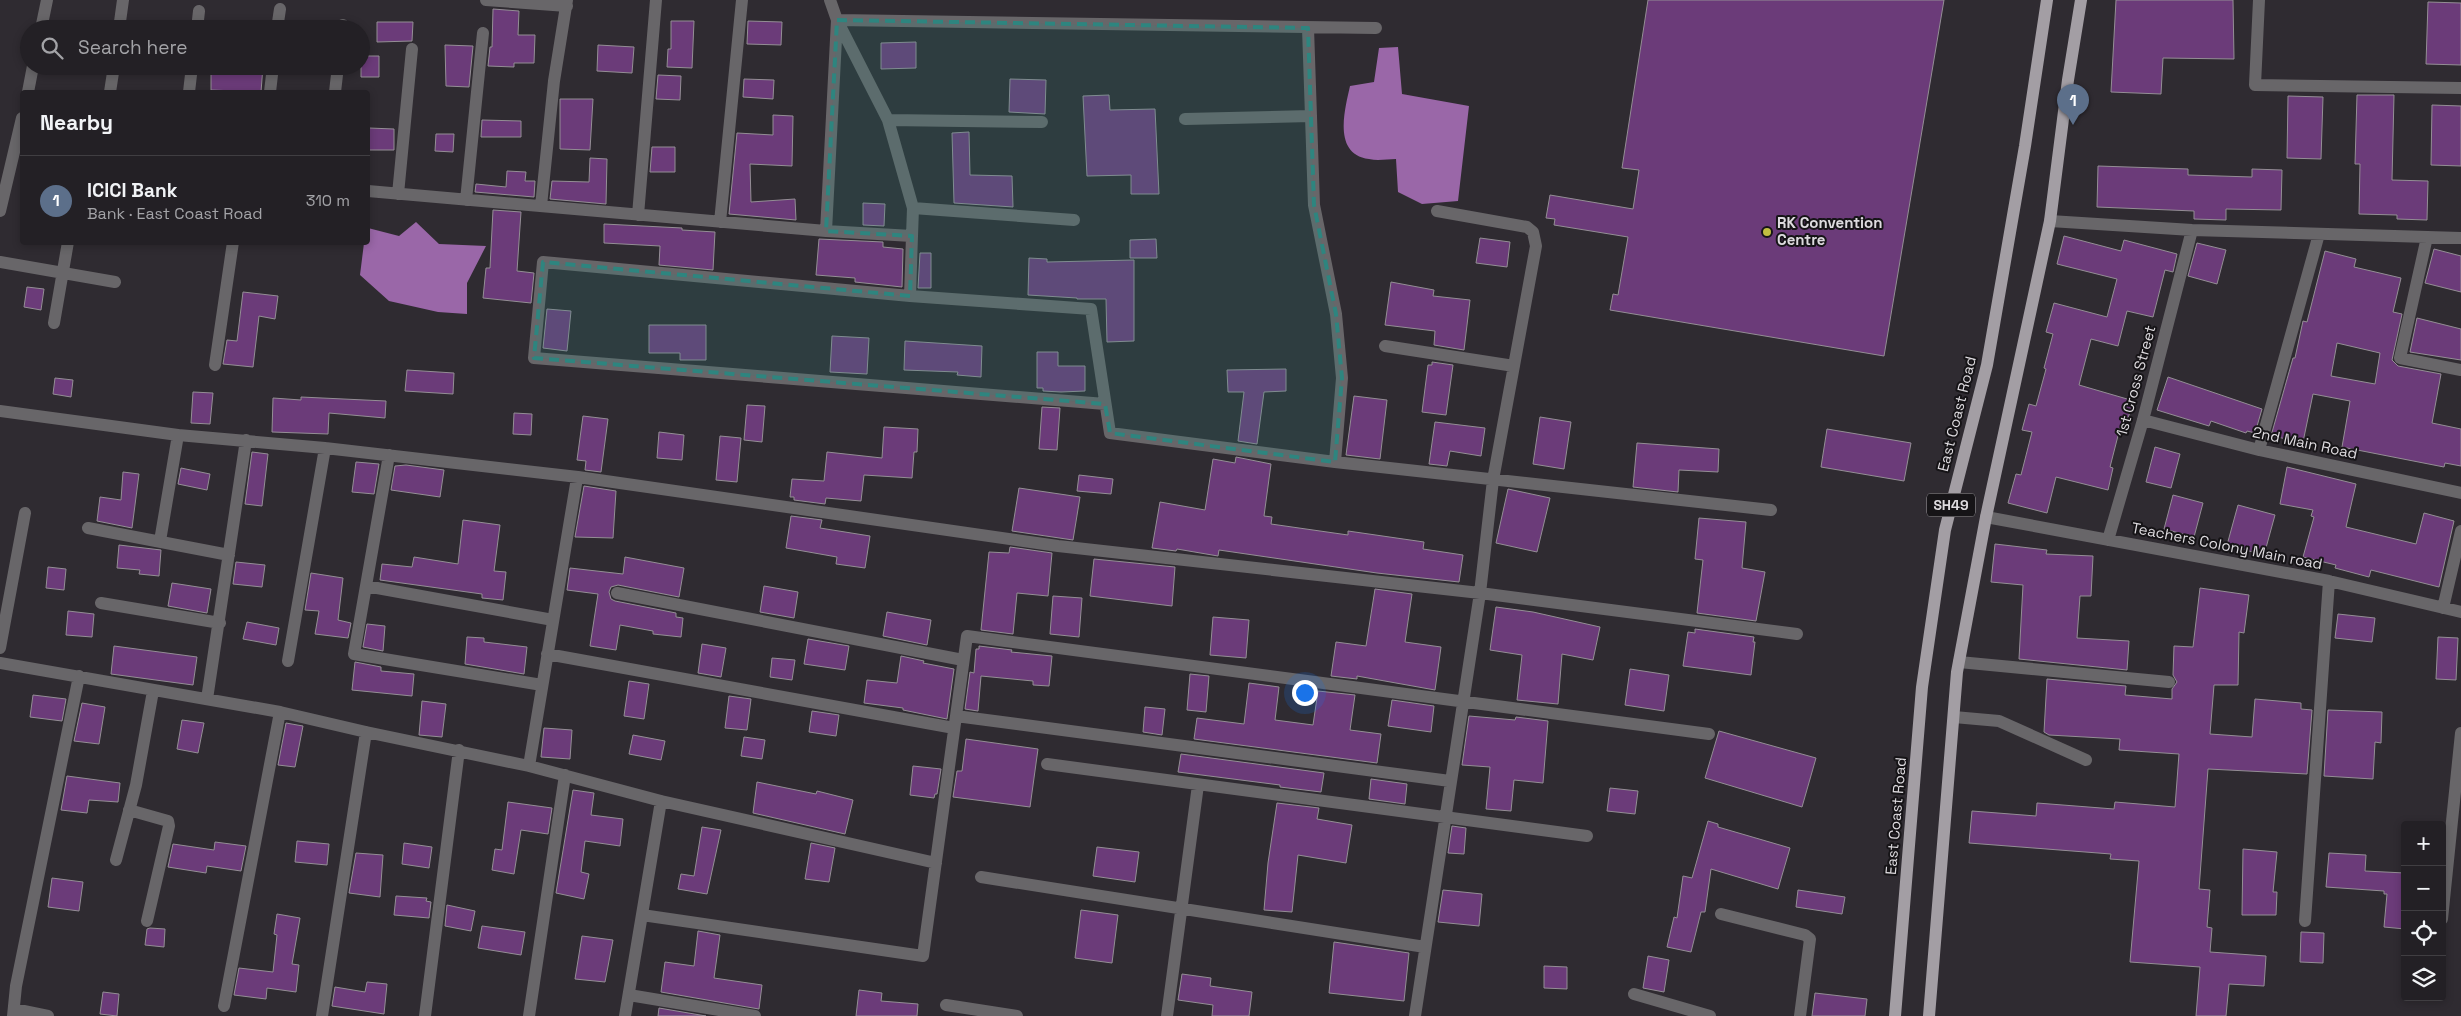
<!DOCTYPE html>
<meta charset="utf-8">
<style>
body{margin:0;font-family:"Space Grotesk",sans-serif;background:#2f2d32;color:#f1f3f6}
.controls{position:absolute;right:15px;bottom:15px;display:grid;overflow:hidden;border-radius:5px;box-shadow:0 2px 8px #0003}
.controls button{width:45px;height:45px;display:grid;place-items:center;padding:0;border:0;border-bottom:1px solid #403e42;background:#232025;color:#f1f3f6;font:25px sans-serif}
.you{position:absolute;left:1304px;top:692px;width:18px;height:18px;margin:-12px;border:4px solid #fff;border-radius:50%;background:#1a73e8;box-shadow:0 0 0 8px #1a73e833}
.badge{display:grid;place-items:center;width:32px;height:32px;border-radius:50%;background:#c0be41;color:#fff;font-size:16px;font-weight:700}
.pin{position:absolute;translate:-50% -41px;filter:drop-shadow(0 1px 2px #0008)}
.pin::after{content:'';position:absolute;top:26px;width:18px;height:15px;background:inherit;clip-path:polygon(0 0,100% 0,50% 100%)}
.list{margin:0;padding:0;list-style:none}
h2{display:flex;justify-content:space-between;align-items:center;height:65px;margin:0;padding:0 20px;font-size:21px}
h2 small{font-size:16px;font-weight:400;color:#a3a3a7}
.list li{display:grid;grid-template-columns:32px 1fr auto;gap:15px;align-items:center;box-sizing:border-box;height:90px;padding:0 20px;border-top:1px solid #403e42}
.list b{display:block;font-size:19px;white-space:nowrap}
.list p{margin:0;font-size:16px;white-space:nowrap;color:#a3a3a7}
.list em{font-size:16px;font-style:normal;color:#a3a3a7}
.icon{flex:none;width:28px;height:28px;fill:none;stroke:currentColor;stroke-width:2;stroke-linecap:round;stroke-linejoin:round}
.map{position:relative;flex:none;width:2461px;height:1016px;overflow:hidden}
.search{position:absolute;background:#232025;box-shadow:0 2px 8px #0003;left:20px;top:20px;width:350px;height:55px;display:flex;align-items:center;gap:12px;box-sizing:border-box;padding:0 18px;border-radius:28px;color:#a3a3a7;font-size:19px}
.panel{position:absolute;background:#232025;box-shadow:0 2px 8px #0003;left:20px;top:90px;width:350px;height:155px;border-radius:5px}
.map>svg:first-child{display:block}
.water{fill:#9a67a8}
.building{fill:#6b3b79;stroke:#948e95;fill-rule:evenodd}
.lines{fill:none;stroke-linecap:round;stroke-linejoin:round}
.street{stroke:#686669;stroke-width:12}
.primary{stroke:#a39ea4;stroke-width:12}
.marked{fill:#2e857f;fill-opacity:0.2;stroke:#2e857f;stroke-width:4;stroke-dasharray:10 6;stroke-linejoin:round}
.poi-dot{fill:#c0be41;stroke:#161417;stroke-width:2}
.labels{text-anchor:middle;stroke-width:4;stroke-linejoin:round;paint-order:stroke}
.shield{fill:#161417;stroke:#a29fa3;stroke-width:1}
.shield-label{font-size:14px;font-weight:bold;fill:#dedbdf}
.poi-label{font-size:15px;font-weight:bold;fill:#dedbdf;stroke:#161417;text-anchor:start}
.street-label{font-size:15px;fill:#dedbdf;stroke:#161417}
</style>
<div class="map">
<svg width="2461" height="1016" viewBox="0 0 2461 1016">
<rect width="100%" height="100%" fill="#2f2b31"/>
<!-- water -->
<path class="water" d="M1398,47l4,47 67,12 -11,95 -36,3 -24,-12 -2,-33c-9,0 -18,2 -27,0 -37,-5 -24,-50 -19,-73l24,-4 5,-34z
M416,222l23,22 47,2 -19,37v31l-29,-2 -49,-11 -29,-26 4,-32 4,-1v-14l31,8z"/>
<!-- building -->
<path class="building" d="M1648,0h296l-60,356 -274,-46 3,-16 5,1 10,-58 -74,-12 1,-6 -9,-1 4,-23 83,14 6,-39 -17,-2z
M2116,0h117l1,59 -71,-1 -2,36 -50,-2z
M2428,2l33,1v62l-35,-1z
M493,9l26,2 -1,24h17l-1,28h-20v4l-26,-1 2,-19h2z
M671,21h23l-2,47 -25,-1 1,-18h3z
M748,21l34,1 -1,23 -34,-1z
M377,22h36l-1,19 -35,1z
M916,42v26l-35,1v-26z
M445,45l28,1 -4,41 -23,-1z
M598,45l36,2 -2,26 -35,-2z
M361,56h18v21h-18z
M211,66h52l-2,26 -50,-2z
M658,75l23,1 -1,24 -24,-1z
M744,79l30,1 -1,19 -30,-2z
M1010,79l36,1 -1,34 -36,-2z
M1109,95l1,15 45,-1 4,85h-28v-19l-44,1 -4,-80z
M2357,95h37l-2,85 36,1 -1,39 -30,-1v-4l-38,-1 1,-50h-5z
M2288,96l35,1 -2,62 -34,-1z
M560,99h33l-3,51 -30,-1z
M2432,105l29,1v60l-30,-1z
M773,115l20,1 -1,50 -42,-2 1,38 44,-3 1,21 -67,-6 8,-81 36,2z
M482,120l39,1v16h-40z
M369,128l25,1v21h-25z
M969,132l1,43 42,1 1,31 -59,-4 -2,-70z
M436,134h18l-1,18 -18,-1z
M652,147h23v25h-25z
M590,158l17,1 -1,45 -56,-5 2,-18 37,1z
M2098,166l90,3v6l64,2v-8l30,1 -1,40 -55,-1v11l-32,-1v-8l-97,-4z
M507,171l19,1 -1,9h10l-1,16 -59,-5 1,-8 30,3z
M863,203l22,1 -1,22 -21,-1z
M493,210l28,2 -4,59 17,2 -3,30 -48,-5 3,-30h4z
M604,224l78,4v2l33,2 -2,38 -54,-5 1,-19 -56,-3z
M2064,236l57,15 3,-11 53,14 -4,18 -8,-2 -12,47 -26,-6 -9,35 -27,-7 -12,46 55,16 -10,28 -4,-1 -10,39 3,1 -5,22 -52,-13 -9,36 -39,-10 8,-29 5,1 11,-43 -10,-2 7,-26 7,2 10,-37 -2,-1 9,-34 -7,-2 8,-29 53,14 10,-38 -60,-15z
M1480,238l30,4 -3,25 -31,-4z
M819,239l64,3v5l20,2 -1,38 -47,-5v-4l-39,-3z
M1156,239l1,19h-27v-18z
M2197,243l29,7 -9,34 -29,-8z
M2434,249l27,7v36l-36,-9z
M2325,251l31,8 -2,8 47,11 -8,34 9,2 -10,46 6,6 43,8 -9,49 29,6v37l-16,-3 -1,4 -102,-20 8,-46 -37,-7 -10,48 -32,-6 22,-78h2l8,-37 4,1zM2337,343l43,10 -5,31 -44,-8z
M920,253h11v35h-13z
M1029,258l18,1v3l87,-2v81l-27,1 -1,-43h-29v-1l-49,-3z
M1391,282l43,8 -1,6 37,4 -6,50 -30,-5 1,-14 -50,-6z
M27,287l17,2 -3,21 -17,-3z
M243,292l35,4 -3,23 -16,-3 -6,51 -30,-3 4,-24 10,1z
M547,309l24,2 -4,40 -24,-3z
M2417,318l44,11v31l-51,-8z
M649,325h57v35h-26v-7h-31z
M832,336l37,2 -2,36 -37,-2z
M905,341l77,5 -1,31 -24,-2 1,-3 -54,-2z
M1037,352h21v14h27v25l-24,1 -18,-1v-3h-6z
M1432,362l21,3 -7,50 -24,-3 6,-47h4z
M1286,369v22l-22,1 -7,52 -19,-3 6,-49h-16l-1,-22z
M407,370l47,3 -1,21 -48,-3z
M2168,377l94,32 -7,24 -8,-2 -1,2 -35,-12 -2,5 -52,-16z
M55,378l18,2 -2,17 -18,-3z
M193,392l20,1 -3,31 -19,-1z
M1354,396l33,4 -7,59 -34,-4z
M301,397l85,4 -1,17 -56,-5 -1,21 -56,-2 1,-34 28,2z
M747,405l18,1 -3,36 -18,-2z
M1042,407l18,1 -3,42 -18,-1z
M514,413l18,1 -1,21 -18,-1z
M583,416l25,3 -7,53 -16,-2 1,-9 -9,-1z
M1540,417l31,5 -7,47 -31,-5z
M1435,422l50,6 -4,28 -31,-5 -3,15 -18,-2z
M884,427l34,2 -1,23h-3l-2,26 -48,-3 -3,26 -35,-3 -1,6 -31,-4v-3h-4l2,-18 32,2 3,-29 55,6z
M1827,429l84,14 -7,38 -83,-14z
M659,432l25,3 -2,25 -25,-2z
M720,436l21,2 -4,44 -21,-2z
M1637,443l82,6 -1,23 -39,-2 -1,22 -45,-5z
M2155,447l25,7 -9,34 -25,-6z
M252,452l16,2 -6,52 -17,-2z
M1236,457l35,7 -7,52 8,1 -1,7 77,11v-4l76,11 -1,7 40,6 -4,27 -82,-9 -158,-23 -1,6 -41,-7 -1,2 -24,-3 8,-46 45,8 8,-51 22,4z
M356,462l23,2 -5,30 -22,-2z
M406,465l38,5 -4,27 -49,-7 4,-24z
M2287,467l69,17 -10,43 70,17 8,-31 30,8 -15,66 -68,-17 -2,7 -34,-9 1,-3 -33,-8 11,-40 -3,-1 2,-6 -33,-6z
M181,468l29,6 -3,16 -29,-6z
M123,472l16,2 -7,54 -35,-7 3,-24 21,3z
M1079,475l34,4 -2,15 -34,-3z
M584,486l32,5 -3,47 -38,-1z
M1019,488l61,9 -7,43 -61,-9z
M1508,489l42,9 -13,54 -41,-9z
M2173,495l30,8 -9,34 -30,-8z
M2238,505l37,10 -11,40 -37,-10z
M791,516l31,4 -2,8 50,8 -5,32 -29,-4 1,-7 -51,-9z
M1699,518l47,4 -4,46 23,4 -9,49 -59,-8 6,-53 -8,-1z
M463,520l37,5 -6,46 12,1 -3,28 -21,-2v-4l-102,-14 2,-16 30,3 2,-10 44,7z
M1995,544l52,6 -1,4 47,2 -2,40h-11l-3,42 52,3 -2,29 -108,-11 4,-74 -32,-3z
M119,545l42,5 -2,26 -20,-2 1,-4 -23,-2z
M1010,547l42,6 -4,43 -31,-3 -4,41 -32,-4 8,-78 20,1z
M625,557l59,11 -5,29 -61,-12 -7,2 -2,5 2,7 4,2 61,12v4l7,1 -2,19 -28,-3v-3l-33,-6 -4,25 -26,-4 8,-52 -31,-4 3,-22 53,6z
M1094,559l81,8 -3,39 -82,-10z
M236,562l29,3 -3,22 -29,-3z
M48,567l18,2 -2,21 -18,-2z
M311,573l32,5 -5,42 13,3 -3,15 -33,-4 4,-23 -14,-1z
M172,583l39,6 -4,24 -39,-7z
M764,586l34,6 -4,26 -34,-6z
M2200,588l49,7 -5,38 -5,-1 -1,53h-24l-4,49 42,3 3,-38 46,4v6l11,1 -5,64 -99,-5 -9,120 11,1 -3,37 5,1 -2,24 56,4 -2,30 -35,-2 -3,32h-30l4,-49 -70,-5 9,-101 -29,-2 1,-5 -142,-11 3,-32 64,5 1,-13 77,6 1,-7 60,5 4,-53 -60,-4 1,-11 -71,-4 -5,-3 3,-53 79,7 -1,9 47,4v-10l5,-7 -4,-7 1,-29 19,1z
M1375,589l37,5 -7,48 36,5 -6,43 -78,-14v3l-26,-3 5,-34 30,4z
M1053,596l29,2 -3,39 -29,-3z
M1496,607l37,5 67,15 -7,33 -31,-6 -4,50 -41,-4 5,-45 -32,-5z
M68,611l26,3 -2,23 -26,-2z
M887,612l44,8 -4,25 -44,-9z
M2338,614l37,4 -3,24 -37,-4z
M1213,617l36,3 -3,38 -36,-3z
M247,622l32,6 -3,17 -33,-6z
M367,624l18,2 -2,25 -20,-4z
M1695,629l59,8 -1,5h2l-4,33 -68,-9 5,-34 7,1z
M467,637l17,1v4l43,5 -3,27 -59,-10z
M2438,637l20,1 -2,42 -20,-1z
M808,639l41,7 -4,24 -41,-6z
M702,644l24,4 -5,29 -23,-4z
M114,646l83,11 -4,28 -82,-11z
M979,646l33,4 -1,2 41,4 -3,30 -16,-1v-4l-52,-5 -3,35 -13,-2 5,-37 4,1 2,-24h3z
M901,656l23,5 -1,2 31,6 -7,50 -44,-9v-2l-39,-5 3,-23 30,3z
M772,658l23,2 -3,20 -22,-3z
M355,662l26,5v4l33,3 -2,22 -60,-6z
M1630,669l39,6 -5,36 -39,-6z
M1190,674l19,2 -3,36 -19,-2z
M629,681l20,3 -5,35 -20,-3z
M1249,683l30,4 -4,33 38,5 5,-34 37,4 -5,35 31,4 -4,29 -183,-24 3,-21 47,6z
M33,695l33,4 -4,22 -32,-4z
M729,696l22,3 -4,31 -22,-2z
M1392,700l42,6 -3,26 -43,-6z
M422,701l24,3 -4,33 -23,-2z
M82,703l23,4 -6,37 -25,-3z
M1145,707l20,2 -3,26 -19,-3z
M2328,710l54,2 -1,31 -6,-1 -2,37 -49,-3z
M812,711l27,4 -3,21 -27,-4z
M1469,716l46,4 1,-3 32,4 -5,62 -29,-3 -3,31 -25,-2 4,-42 -28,-2z
M182,720l22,3 -6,30 -21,-4z
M286,723l17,3 -8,41 -17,-2z
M544,728l28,2 -2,29 -29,-2z
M1719,731l97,27 -14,49 -97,-29z
M633,735l32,6 -4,19 -32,-6z
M744,737l21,3 -3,19 -21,-3z
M966,739l72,10 -8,58 -77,-10 4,-26h5z
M1181,754l143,19 -3,19 -41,-5v-2l-102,-13z
M913,766l28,3 -4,25h-2l-1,4 -24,-3z
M67,776l53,7 -2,19 -29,-2 -2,13 -26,-3z
M1371,779l36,5 -2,20 -36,-5z
M757,782l59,12 1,-3 36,9 -8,34 -92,-21z
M1610,788l28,3 -3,23 -28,-3z
M573,790l21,3 -3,22 32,4 -3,27 -35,-5 -4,31 8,2 -5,25 -28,-6z
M508,802l44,6 -4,26 -27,-4 -7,44 -22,-4 3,-21 7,1z
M1277,803l42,5 -2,11 35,6 -6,38 -48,-8 -6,57 -28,-2 4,-47z
M1708,821l10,3v3l72,21 -12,41 -67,-20 -6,43h-4l-10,40 -24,-5 7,-30 3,1 6,-42 9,2z
M1452,826l14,2 -2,26 -16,-1z
M702,827l19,3 -14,64 -29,-5 3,-15 13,2z
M297,841l32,3 -2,21 -32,-3z
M215,842l31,4 -5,25 -34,-5 -1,7 -38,-6 5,-23 41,6z
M404,843l28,4 -3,21 -27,-4z
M811,843l24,5 -6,34 -24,-3z
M1097,847l42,5 -4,30 -42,-6z
M2243,849l34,3 -4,40h4l-1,23h-34z
M356,853l27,2 -3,42 -31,-4z
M2329,853l37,2 -1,16 40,2v56l-21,-2 3,-33h-3v-3l-58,-4z
M52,878l31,4 -4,29 -31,-4z
M1443,890l39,4 -3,32 -41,-4z
M1798,890l47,7 -3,17 -46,-7z
M396,896l31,2 -1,3 5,1 -2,16 -35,-3z
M447,905l28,6 -4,20 -26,-5z
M1081,910l37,5 -6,48 -37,-5z
M277,914l23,4 -8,46 7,1 -3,27 -29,-4 -1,11 -32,-4 5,-27 34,4 4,-37 -3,-1z
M482,926l43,6 -4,23 -43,-7z
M150,928l15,1 -1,18 -19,-2 2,-16z
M698,931l22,4 -6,43 48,7 -3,24 -98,-17 4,-30 29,4z
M2301,932l23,1 -1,30 -23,-1z
M582,936l31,4 -8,42 -30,-3z
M1334,942l75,11 -5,48 -75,-8z
M1648,956l21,4 -5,32 -21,-4z
M1544,966l23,1v22l-23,-1z
M1182,974l29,4 -1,8 42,6 -3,24h-37l1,-11 -35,-5z
M367,982l20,2 -3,30 -52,-8 3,-19 30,5z
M859,990l23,3 -1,8 37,3 -1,12h-61z
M103,992l16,2 -2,22 -17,-2z
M1815,993l52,6 -2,17h-53z
M659,1008l47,8h-48z"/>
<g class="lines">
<!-- street -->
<path class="street" d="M486,0l81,6
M2259,0l-4,85 206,3
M1308,28l6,177 22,109 6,64 -7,84
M41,29l6,-29
M119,29l4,-29
M197,29l2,-18
M277,29l3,-20
M342,29l1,-4
M28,92l5,-26
M110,92l4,-26
M189,92l3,-26
M270,92l3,-26
M335,92l3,-26
M1185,119l126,-3
M888,120l154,2
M368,191l458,40 86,5 1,-28 -25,-88 -51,-100 -7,-20
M398,194l14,-145
M466,200l17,-167
M541,206l13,-125 13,-81
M913,208l161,12
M0,211l22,-93
M638,215l18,-215
M2050,221l142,9 269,8
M720,222l22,-222
M826,231l11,-211 539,8
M2427,237l-27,121 61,12
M0,262l115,20
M910,296l2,-60
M54,323l14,-81
M1385,346l129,20
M215,365l18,-123
M1105,404l-571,-46 9,-96 367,34 181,13 19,124 225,29 436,48
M0,411l178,24 147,13 253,29 480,69 422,47 317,41
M2143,420l116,30 202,43
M2259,450l60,-216
M389,455l-35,199 188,31
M1986,517l343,64 132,31
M88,528l141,27
M2108,540l35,-120 49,-190
M160,541l18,-106
M366,586l187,34
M617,593l346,67
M101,603l119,20
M2443,608l18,-77
M0,648l25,-135
M547,654l407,74
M288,661l37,-213
M1959,662l210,20
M0,663l280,49 86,20 163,34 132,35 275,62
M207,699l39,-259
M956,716l494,65
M1954,717l45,4 87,39
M1047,764l540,72
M529,766l48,-288
M129,810l39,11 1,5 -22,95
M116,860l20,-75 17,-94
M981,877l444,70
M1721,914l84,21 5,4 -10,77
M642,915l281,41 44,-320 742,98
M2442,919l19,-186
M2305,921l24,-340
M1634,994l76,22
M629,995l126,21
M946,1005l71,11
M224,1006l56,-294
M14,1009l34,7
M13,1016l3,-30 63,-310
M322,1016l44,-284
M425,1016l34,-266
M529,1016l36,-241
M625,1016l36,-215
M1167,1016l31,-231
M1415,1016l65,-423 13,-113 43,-234 -3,-14 -6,-5 -90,-16"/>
<!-- primary -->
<path class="primary" d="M1895,1016l27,-329 23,-157 42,-165 38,-219 22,-146
M1929,1016l28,-344 29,-155 64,-296 18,-141 13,-80"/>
</g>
<!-- marked area -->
<path class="marked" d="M837,20l471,8 6,177 22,109 6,64 -7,84 -225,-29 -5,-29 -571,-46 9,-96 367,34 2,-60 -86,-5z"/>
<!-- markers -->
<circle class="poi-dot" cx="1767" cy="232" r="5"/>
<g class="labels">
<!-- shield labels -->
<rect class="shield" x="1927" y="493.5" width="48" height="23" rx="4"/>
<g class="shield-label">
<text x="1951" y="510">SH49</text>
</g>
<!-- poi labels -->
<g class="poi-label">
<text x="1777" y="228">RK Convention<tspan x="1777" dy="17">Centre</tspan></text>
</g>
<!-- street labels -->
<g class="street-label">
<text transform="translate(2136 381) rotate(-75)" y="5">1st Cross Street</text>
<text transform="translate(1957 414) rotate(-76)" y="5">East Coast Road</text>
<text transform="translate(2305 443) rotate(12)" y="5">2nd Main Road</text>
<text transform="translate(2227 546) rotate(11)" y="5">Teachers Colony Main road</text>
<text transform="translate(1896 816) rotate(-85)" y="5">East Coast Road</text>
</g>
</g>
</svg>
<div class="controls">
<button>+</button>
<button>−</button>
<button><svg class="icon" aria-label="locate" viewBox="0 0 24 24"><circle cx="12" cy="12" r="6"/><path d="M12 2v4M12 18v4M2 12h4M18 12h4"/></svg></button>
<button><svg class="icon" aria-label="layers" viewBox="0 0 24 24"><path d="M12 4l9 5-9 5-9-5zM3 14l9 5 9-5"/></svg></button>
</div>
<div class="you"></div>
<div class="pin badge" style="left:2073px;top:125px;background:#5c6f8a">1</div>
<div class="search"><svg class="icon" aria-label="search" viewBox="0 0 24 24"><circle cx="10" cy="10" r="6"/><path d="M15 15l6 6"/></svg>Search here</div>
<section class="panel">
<h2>Nearby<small></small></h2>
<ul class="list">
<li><span class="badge" style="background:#5c6f8a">1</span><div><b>ICICI Bank</b><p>Bank · East Coast Road</p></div><em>310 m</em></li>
</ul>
</section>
</div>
